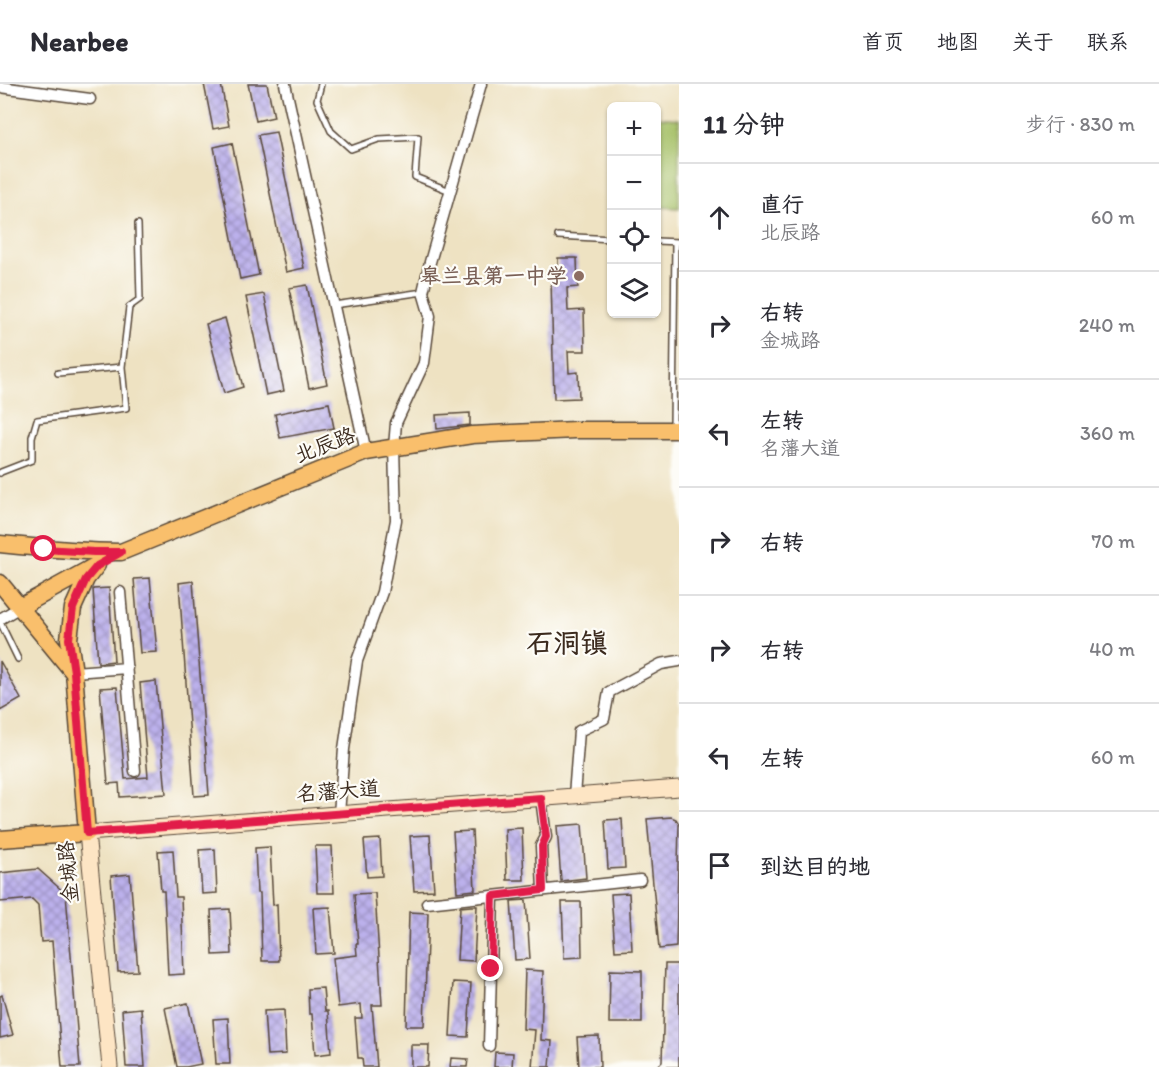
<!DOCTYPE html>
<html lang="zh">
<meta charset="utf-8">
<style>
body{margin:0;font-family:Itim,"LXGW WenKai TC",sans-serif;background:#f2f2f3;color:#2b2b33}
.controls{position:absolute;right:18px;top:18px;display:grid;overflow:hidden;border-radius:9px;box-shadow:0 2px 4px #0004}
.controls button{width:54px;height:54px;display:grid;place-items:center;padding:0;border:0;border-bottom:2px solid #e1e1e2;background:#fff;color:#2b2b33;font:30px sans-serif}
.stop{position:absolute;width:18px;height:18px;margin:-14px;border:4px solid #e11d48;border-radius:50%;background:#fff}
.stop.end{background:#e11d48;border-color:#fff;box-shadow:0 2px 6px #0008}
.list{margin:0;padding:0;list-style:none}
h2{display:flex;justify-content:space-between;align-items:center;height:78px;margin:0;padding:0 24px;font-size:26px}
h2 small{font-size:20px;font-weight:400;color:#7c7c81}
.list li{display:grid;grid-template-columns:39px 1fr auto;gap:18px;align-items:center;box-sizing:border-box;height:108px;padding:0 24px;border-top:2px solid #e1e1e2}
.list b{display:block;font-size:22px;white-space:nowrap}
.list p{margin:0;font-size:20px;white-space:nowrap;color:#7c7c81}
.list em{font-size:20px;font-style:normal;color:#7c7c81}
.icon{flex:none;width:33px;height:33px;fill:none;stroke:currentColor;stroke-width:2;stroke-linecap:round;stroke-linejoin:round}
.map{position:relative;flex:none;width:679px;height:983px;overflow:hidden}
header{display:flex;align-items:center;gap:36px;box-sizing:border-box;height:84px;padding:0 30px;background:#fff;border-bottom:2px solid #e1e1e2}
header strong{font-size:28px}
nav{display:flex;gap:33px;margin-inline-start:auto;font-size:21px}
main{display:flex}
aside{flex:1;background:#fff}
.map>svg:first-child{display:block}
.pitch{fill:#a5c066;stroke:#707542;stroke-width:1.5}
.building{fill:url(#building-cross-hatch)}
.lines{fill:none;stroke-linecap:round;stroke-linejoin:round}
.lane-casing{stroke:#564637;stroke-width:8}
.street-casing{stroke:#564637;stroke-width:13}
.secondary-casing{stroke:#564637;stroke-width:17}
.primary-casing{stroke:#564637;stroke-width:19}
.lane{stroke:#fff;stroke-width:5}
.street{stroke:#fff;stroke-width:10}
.secondary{stroke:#fde5c4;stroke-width:15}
.primary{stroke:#f9bf6c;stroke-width:16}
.route{stroke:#e11d48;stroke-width:8}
.education-dot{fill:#8d6e63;stroke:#fdfcf7;stroke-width:2}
.labels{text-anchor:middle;stroke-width:4.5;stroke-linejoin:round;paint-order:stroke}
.education-label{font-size:21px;font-weight:bold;fill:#785e54;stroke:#fdfcf7;text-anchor:end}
.street-label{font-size:21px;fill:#3b2a1e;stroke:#fdfcf7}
.district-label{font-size:27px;font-weight:bold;fill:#3b2a1e;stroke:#fdfcf7}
</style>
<header>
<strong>Nearbee</strong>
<nav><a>首页</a><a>地图</a><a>关于</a><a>联系</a></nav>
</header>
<main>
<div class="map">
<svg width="679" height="983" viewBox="0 0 679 983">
<defs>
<pattern id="building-cross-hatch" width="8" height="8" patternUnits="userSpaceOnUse" patternTransform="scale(1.5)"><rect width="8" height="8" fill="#bcb1ec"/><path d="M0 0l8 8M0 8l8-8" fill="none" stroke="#9a90bf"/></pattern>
</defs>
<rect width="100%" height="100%" fill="#fdfcf7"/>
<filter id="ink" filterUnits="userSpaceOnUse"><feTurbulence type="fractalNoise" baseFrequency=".0167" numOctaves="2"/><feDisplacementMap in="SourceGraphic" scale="12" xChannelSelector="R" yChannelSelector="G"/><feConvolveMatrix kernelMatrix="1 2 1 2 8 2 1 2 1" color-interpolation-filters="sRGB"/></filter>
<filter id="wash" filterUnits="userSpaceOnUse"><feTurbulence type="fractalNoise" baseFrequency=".008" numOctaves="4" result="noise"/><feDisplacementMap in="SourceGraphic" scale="24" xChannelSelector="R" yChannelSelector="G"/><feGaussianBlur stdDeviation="1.35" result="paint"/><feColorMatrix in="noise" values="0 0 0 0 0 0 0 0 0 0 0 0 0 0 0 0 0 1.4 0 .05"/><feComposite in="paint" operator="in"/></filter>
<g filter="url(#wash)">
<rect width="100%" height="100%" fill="#eee2c2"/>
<!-- pitch -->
<path class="pitch" d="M656,33l23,2v89l-22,-1z"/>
<g id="blocks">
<!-- building -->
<path class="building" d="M204,0h17l8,42 -16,3z
M248,0h19l7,33 -18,4z
M276,48l28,136 -18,4 -28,-137z
M232,59l27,132 -19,4 -26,-132z
M558,174h19l1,29 -11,1 1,23 16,-1 1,41h-17l1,22 9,-1 1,26 -25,1 -3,-121h7z
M307,201l20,99 -18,4 -20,-100z
M264,210l20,97 -18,4 -20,-98z
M225,234l18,69 -19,6 -18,-69z
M329,319l5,25 -54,10 -5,-24z
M470,329v12l-33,4 -1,-14z
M150,494l7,74 -17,1 -6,-74z
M193,497l16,214 -15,1 -15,-213z
M109,504l5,73 -16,2 -5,-74z
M0,577l21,38 -21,12z
M156,597l10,113 -46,3 -1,-14 -11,1 -8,-96 17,-1 8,92 11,-1 12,-1 -8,-94z
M671,733l5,2 3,5 -3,123 -17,2 -12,-130z
M622,735l3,49 -17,1 -3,-49z
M582,740l4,54 -25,3 -4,-55z
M522,744l2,52h-17l-2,-51z
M472,747l3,59 -18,2 -4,-60z
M430,751l4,55 -20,1 -4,-55z
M380,755l2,37 -15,1 -3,-37z
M315,762h17l2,47h-17z
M270,763l3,58 4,-1 2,57h-17l-2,-68h-3l-2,-45z
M215,765l2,44 -15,1 -3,-44z
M173,766l3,47h5l3,77 -16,1 -4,-84h-3l-3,-40z
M38,785l28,25 14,173h-18l-10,-126 -11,1 -3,-37 -6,-6 -32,3v-29z
M130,790l8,97 -20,1 -7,-96z
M375,809l7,112h-10l5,62h-14l-1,-9h-4l-3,-40h7l-1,-14 -23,3 -5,-49 24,-3 -1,-11h2l-4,-50z
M629,809l3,57 -17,1 -4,-57z
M526,816l4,59 -15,1 -4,-59z
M562,818h19l1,55 -18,1z
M471,822h6l-3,55 -17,-1 3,-53z
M330,823l4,46 -18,1 -3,-46z
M230,825l2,45 -19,1 -2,-45z
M409,828l19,1 -4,113h-18z
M665,880h14v103h-22l5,-5z
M525,886l18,1 -2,69 11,1 -2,26h-18l3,-37 -12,-1z
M610,886l32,1v52h-33z
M453,898l18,1 -3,54 -18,-1z
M323,904l2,23h3l3,42 -16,2 -3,-41h-3l-1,-25z
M2,911l11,40 -13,3v-42z
M188,919l13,61 -15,3h-9l-12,-59z
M141,924l4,59h-19l-4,-57z
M284,926l2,44 -19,1 -3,-44z
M228,934l2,46h-14l-3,-45z
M599,952l1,31h-21l-2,-30z
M411,961h18l-1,22h-17z
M495,968l18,1 -1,14h-18z
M451,974l17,1 -1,8h-17z"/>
</g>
</g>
<g filter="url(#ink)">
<use href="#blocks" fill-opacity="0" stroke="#564637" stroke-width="1.5"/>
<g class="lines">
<!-- lane casing -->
<g class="lane-casing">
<path id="lane" d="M321,0l-4,16 14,31 20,18 28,-10 39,-2 -3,40 35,14
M558,152l54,3
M656,157l23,1
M334,221l89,-13
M58,289l64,-6
M673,344l2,-186
M0,389l1,-1 31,-12v-23l5,-17 89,-12 -4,-41 7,-60 11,-8 -2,-75
M0,538l18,37"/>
</g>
<!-- street casing -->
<g class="street-casing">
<path id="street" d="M285,0l81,368
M0,3l90,12
M120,508l15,179
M0,535l20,-12
M74,588l53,-4
M574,712l5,-65 25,-12 5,-27 52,-28 18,-3
M541,714l5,39 -5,9 2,44
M339,730l5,-65 13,-88 25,-69 14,-72 -2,-73 2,-24 28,-60 6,-47 -7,-24 7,-30 51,-178
M427,819l213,-23
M489,962l4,-150"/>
</g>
<!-- secondary casing -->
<g class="secondary-casing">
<path id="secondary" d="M110,983l-23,-234 592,-45"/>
</g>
<!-- primary casing -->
<g class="primary-casing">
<path id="primary" d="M0,460c40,4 81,8 121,8l245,-100 106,-17 103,-5h104
M0,499l73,89
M20,523l73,-40
M0,755l87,-6 -13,-161 -5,-33 4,-31 13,-29 11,-14"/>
</g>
<!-- lane -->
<use href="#lane" class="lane"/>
<!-- street -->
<use href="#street" class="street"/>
<!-- secondary -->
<use href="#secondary" class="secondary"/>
<!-- primary -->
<use href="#primary" class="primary"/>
</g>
</g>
<g class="lines" filter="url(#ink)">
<!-- route -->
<path class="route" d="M44,465l50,3h27l-24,14 -11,13 -13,29 -4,31 5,33 13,161 454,-35 5,39 -4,9 1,44 -50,6 -2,73"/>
</g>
<!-- markers -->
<circle class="education-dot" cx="579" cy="192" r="6"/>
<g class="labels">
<!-- education labels -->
<g class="education-label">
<text x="567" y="199">皋兰县第一中学</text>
</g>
<!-- street labels -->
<g class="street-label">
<text transform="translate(325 361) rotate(-21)" y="7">北辰路</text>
<text transform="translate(338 707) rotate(-4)" y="7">名藩大道</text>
<text transform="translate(68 788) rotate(-95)" y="7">金城路</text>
</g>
<!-- district labels -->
<g class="district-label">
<text x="567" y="568">石洞镇</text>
</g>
</g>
</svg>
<div class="controls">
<button>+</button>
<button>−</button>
<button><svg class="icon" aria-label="locate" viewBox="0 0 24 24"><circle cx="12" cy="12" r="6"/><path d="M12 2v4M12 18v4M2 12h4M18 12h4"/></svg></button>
<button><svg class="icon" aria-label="layers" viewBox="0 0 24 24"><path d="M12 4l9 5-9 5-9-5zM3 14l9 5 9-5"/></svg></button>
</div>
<div class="stop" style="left:44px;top:465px"></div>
<div class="stop end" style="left:491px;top:885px"></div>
</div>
<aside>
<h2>11 分钟<small>步行 · 830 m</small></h2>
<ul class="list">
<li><svg class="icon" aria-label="ahead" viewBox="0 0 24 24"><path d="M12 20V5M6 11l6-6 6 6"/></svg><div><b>直行</b><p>北辰路</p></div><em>60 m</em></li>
<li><svg class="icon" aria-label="right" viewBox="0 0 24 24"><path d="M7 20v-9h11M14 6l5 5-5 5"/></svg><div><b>右转</b><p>金城路</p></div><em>240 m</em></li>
<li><svg class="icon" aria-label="left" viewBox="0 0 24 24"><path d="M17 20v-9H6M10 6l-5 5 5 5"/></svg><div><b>左转</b><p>名藩大道</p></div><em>360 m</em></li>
<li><svg class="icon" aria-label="right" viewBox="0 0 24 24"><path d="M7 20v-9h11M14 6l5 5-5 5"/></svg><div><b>右转</b></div><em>70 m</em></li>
<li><svg class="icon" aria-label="right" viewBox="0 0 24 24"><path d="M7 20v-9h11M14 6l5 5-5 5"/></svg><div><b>右转</b></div><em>40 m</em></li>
<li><svg class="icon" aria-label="left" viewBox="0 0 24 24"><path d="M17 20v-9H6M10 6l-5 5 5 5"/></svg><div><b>左转</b></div><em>60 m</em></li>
<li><svg class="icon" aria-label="arrive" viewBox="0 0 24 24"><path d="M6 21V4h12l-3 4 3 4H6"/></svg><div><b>到达目的地</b></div></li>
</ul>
</aside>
</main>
